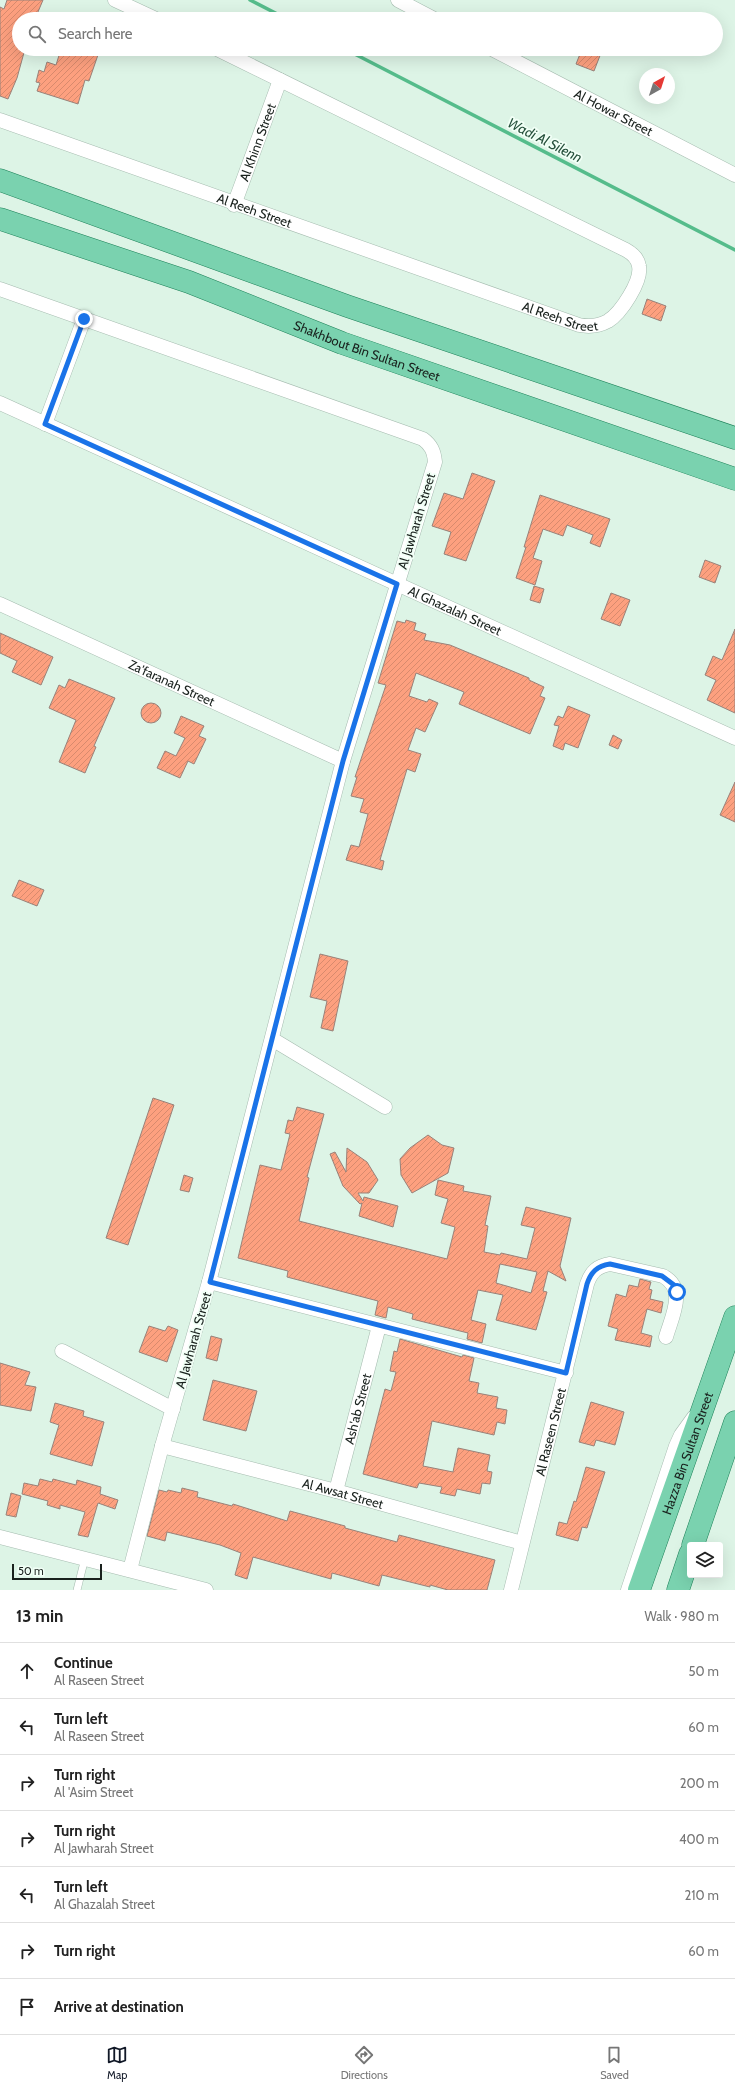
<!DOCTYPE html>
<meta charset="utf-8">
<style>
body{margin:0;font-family:Cabin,sans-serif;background:#f6f6f6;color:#222}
.controls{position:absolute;right:12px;bottom:12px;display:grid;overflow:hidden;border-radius:4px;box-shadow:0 4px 16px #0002}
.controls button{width:36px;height:36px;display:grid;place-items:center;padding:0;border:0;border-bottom:1px solid #e0e0e0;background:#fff;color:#222;font:20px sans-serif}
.compass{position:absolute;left:639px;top:68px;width:36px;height:36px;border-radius:50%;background:#fff;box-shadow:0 4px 16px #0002;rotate:39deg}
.scale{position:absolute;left:12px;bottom:10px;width:90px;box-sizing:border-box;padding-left:4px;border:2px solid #19211d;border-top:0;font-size:11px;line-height:14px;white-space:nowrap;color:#19211d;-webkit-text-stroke:3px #f1fff6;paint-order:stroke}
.stop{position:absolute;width:12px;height:12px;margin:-9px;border:3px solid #1a73e8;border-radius:50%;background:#fff}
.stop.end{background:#1a73e8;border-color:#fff;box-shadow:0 1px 4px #0008}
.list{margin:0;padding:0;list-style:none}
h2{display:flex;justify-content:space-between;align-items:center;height:52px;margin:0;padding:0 16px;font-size:17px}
h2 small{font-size:13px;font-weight:400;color:#767676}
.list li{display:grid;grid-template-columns:26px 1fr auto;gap:12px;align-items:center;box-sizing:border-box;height:56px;padding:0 16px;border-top:1px solid #e0e0e0}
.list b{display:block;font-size:15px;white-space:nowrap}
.list p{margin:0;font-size:13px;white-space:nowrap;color:#767676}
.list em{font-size:13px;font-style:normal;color:#767676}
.icon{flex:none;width:22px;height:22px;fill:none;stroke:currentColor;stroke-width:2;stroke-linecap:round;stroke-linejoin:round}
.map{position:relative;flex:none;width:735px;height:1590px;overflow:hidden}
.search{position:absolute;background:#fff;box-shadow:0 4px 16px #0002;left:12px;right:12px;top:12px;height:44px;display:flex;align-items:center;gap:10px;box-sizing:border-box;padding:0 14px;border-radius:22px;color:#767676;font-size:15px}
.sheet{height:444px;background:#fff}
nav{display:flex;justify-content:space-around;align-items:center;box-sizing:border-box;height:56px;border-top:1px solid #e0e0e0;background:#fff;font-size:11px;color:#767676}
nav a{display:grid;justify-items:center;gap:2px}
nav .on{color:#111827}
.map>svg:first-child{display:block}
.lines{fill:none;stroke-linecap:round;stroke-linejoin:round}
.stream{stroke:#55bc8b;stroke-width:3.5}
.building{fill:url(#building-hatch);stroke:#98827a;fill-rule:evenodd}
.lane-casing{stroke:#a5bbaf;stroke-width:8}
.street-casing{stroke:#a5bbaf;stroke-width:15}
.primary-casing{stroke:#1e8159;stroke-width:23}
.lane{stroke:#fff;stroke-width:7}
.street{stroke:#fff;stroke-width:14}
.primary{stroke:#7ad2af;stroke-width:22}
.route{stroke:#1a73e8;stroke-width:5}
.labels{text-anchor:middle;stroke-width:3.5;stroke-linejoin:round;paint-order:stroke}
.street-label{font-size:13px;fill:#19211d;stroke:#f1fff6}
.water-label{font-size:14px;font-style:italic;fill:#25503b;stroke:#f1fff6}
</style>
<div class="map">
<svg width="735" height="1590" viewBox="0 0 735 1590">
<defs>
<pattern id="building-hatch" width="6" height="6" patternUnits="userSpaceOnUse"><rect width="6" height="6" fill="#fda07f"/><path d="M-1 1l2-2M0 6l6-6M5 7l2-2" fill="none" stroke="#d88a6d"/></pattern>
</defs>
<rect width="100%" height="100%" fill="#ddf4e6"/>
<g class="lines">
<!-- stream -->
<path class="stream" d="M250,0l37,19
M345,49l390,201"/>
</g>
<!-- building -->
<path class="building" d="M7,0h36l-8,19h-16v30h6l-8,29 -9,21 -8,-3v-89l4,2z
M61,49h39l-11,32 -4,-1 -7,24 -41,-13 3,-8 -4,-1 3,-12 5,2 3,-10 9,3z
M582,49h10l9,4 -7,18 -18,-7z
M647,299l19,7 -5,15 -19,-7z
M472,473l23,8 -29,80 -22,-7 7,-22 -19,-6 12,-33 19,6z
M540,495l70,24 -10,28 -10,-4 3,-8 -26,-10 -4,11 -20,-7 -10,29 9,3 -7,24 -19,-7 10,-31h-2z
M705,560l16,6 -6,17 -16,-6z
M534,586l10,3 -4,14 -10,-3z
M611,593l19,7 -10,26 -19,-7z
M406,620l10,3 -2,7 12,4 -2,6 26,5 79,33v2l15,7 -4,9 5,2 -15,36 -71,-30 5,-12 -48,-19 -7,23 18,6 2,-3 9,4 -13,29 -9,-4 -8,22 13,4 -6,18 -8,-3 -27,91 4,1 -2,9 -36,-10 5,-15 8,2 9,-33 -8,-2 4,-13 -13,-3 6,-19h-2l31,-92 -8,-2 19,-62 8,2z
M735,629v84l-28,-13 9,-20 -11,-5 8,-19 9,4z
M0,633l53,24 -12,28 -29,-13 5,-11 -17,-8z
M69,679l46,19 -21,48 2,1 -11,26 -26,-11 17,-42 -27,-12 10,-23 6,3z
M141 713a10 10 0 1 1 20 0a10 10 0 1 1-20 0Z
M568,706l22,9 -12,33 -13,-5 -2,7 -10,-4 6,-20 -5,-1 4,-9 5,2z
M181,716l23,10 -5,10 7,3 -12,25 -6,-3 -8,17 -23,-10 8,-17 11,5 9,-18 -11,-5z
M613,735l9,5 -4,9 -9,-4z
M735,782v40l-15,-7z
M19,880l25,10 -7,16 -25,-10z
M320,954l28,7 -15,70 -12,-3 6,-27 -17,-4z
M153,1098l21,7 -46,140 -22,-7z
M297,1107l27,7 -17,63 2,1 -10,43 148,38 8,-32 -14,-4 7,-24 -13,-4 3,-15 26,6 -1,5 28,5 -6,29 3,1 -4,26 16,3 1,-2 26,6 8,-31 -14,-3 5,-18 45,11 -11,48 6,15 -18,-10 -5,20 4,1 -11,38 -40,-10 7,-25 -25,-5 -7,30 15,4 -4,19 -15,-4 1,-6 -56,-14 1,-5 -25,-7 -2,11 -11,-3 3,-14 -91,-24 1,-6 -50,-13 22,-93 21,5 9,-36 -5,-1 3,-13 5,1zM500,1264l37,8 -6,21 -35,-10z
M428,1135l14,10 12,3 -6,25 -36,20 -11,-18 -1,-16 10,-11z
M347,1148l20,14 11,18 -9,13h-11l5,8 1,-4 34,9 -5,21 -34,-11 3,-13 -2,1 -17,-18 -13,-32 5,-2 11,20z
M184,1175l9,3 -4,14 -9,-2z
M640,1279l11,3 -2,7 3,1 -2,9 13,3 -2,11 -14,-4 -6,24 11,3 -2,11 -35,-7 3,-11 -10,-3 8,-32 10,3 3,-12 9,2z
M149,1326l16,5 3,-5 10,4 -11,32 -28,-10z
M211,1336l11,3 -5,22 -11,-3z
M400,1339l62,18 1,-2 11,3 -5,23 10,2 -2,10 21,4 -2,11 11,2 -2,14 -8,-2 -3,13 -62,-14 -9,45 30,6 5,-24 32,7 -3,16 5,1 -2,12 -8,-1 -2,11 -23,-5 -2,7 -15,-3 2,-6 -23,-4 -2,5 -54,-14 22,-85 6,2 5,-19 -6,-1 4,-20 3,1z
M0,1363l30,9 -5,13 11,2 -5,24 -31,-6z
M213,1380l44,11 -11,40 -43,-11z
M591,1402l33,10 -9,33 -19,-5 -2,6 -15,-4z
M55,1403l29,8 -1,5 21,6 -12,44 -42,-12 9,-29 -9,-3z
M586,1467l19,5 -18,56 -5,-1 -4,14 -22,-6 3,-13 8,2 7,-23 2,1z
M40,1479l12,3 1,-3 23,6 1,-5 10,3 14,4 -1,7 18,6 -3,9 -17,-6 -10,34 -10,-2 7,-23 -25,-7v4l-13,-4 1,-4 -26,-7 2,-11 14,3z
M182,1488l16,4 -1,5 35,9 1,-2 54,17 3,-10 55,15v2l52,14 2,-7 96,25 -8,30h-39l-18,-5v2l-48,-12 -3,11 -47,-13 -1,6 -78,-22 -6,22 -12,-4 6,-22 -21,-8 -53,-13 -2,9 -18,-5 12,-46 8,2 1,-2 13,3z
M11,1493l10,3 -5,21 -10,-2z"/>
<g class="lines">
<!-- lane casing -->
<g class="lane-casing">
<path id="lane" d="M77,1590l8,-32"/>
</g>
<!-- street casing -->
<g class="street-casing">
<g id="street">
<path d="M115,0l41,19"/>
<path d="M398,0l36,19"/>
<path id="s1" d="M492,49l243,126"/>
<path id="s2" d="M0,120l579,205c10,2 20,1 29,-4 13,-8 34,-40 31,-55 -1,-7 -6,-12 -13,-16l-409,-201"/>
<path id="s3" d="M234,205l46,-125"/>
<path d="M0,289l423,150c8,6 11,12 12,23l-92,299 -134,521 -47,164 -32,124"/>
<path id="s4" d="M0,403l735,335"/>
<path d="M45,424l39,-105"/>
<path id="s5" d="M0,604l343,157"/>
<path d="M272,1039l113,68"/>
<path d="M209,1282l357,91"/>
<path d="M62,1351l111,58"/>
<path id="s6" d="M162,1446l174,45 186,52"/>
<path id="s7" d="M336,1491l43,-165"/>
<path d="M0,1537l206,53"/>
<path id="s8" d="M511,1590l76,-306c4,-12 10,-18 23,-20l53,12c24,13 9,40 3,61"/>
<path d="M628,1590l48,-144 5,-11 13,-18"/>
</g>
</g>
<!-- primary casing -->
<g class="primary-casing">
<g id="primary">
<path d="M0,180l347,126 388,132"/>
<path id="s9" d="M0,219l189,63 153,61 393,136"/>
<path d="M693,1545l42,-123"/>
<path id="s10" d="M639,1590l96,-273"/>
<path d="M678,1590l12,-36"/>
</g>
</g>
<!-- lane -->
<use href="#lane" class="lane"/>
<!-- street -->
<use href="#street" class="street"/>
<!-- primary -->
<use href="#primary" class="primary"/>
</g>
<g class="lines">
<!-- route -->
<path class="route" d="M84,319l-39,105 352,160 -54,177 -133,521 356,91 21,-89c4,-12 10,-18 23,-20l52,12 12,9 3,7"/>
</g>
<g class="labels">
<!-- street labels -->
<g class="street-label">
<text dy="5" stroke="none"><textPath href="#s1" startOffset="137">Al Howar Street</textPath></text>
<text dy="5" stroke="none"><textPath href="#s3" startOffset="67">Al Khinn Street</textPath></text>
<text dy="5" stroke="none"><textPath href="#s2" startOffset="270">Al Reeh Street</textPath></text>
<text dy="5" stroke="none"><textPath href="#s2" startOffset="594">Al Reeh Street</textPath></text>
<text dy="5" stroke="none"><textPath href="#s9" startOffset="390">Shakhbout Bin Sultan Street</textPath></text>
<text transform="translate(416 521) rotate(-73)" y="5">Al Jawharah Street</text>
<text dy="5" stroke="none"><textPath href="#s4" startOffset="500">Al Ghazalah Street</textPath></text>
<text dy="5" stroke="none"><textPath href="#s5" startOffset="189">Za'faranah Street</textPath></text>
<text transform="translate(193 1340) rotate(-74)" y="5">Al Jawharah Street</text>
<text dy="5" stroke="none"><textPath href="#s7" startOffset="85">Ash'ab Street</textPath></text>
<text dy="5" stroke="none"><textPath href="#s8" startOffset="163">Al Raseen Street</textPath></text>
<text dy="5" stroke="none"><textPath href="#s10" startOffset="145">Hazza Bin Sultan Street</textPath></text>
<text dy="5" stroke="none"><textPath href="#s6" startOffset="187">Al Awsat Street</textPath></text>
</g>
<!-- water labels -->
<g class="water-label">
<text transform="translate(545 140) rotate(27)" y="5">Wadi Al Silenn</text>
</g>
</g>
</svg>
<div class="controls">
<button><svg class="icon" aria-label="layers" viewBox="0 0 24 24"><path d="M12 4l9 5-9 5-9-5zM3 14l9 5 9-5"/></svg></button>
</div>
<svg class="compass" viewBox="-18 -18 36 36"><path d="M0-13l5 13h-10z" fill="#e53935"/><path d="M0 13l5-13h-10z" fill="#767676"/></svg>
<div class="scale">50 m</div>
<div class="stop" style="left:677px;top:1292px"></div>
<div class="stop end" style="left:84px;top:319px"></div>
<div class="search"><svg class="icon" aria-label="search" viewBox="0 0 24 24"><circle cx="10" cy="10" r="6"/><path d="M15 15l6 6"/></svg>Search here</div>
</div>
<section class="sheet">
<h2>13 min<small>Walk · 980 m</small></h2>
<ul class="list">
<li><svg class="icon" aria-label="ahead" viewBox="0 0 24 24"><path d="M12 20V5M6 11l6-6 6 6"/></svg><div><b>Continue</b><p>Al Raseen Street</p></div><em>50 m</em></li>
<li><svg class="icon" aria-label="left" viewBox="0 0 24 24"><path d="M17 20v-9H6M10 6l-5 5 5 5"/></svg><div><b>Turn left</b><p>Al Raseen Street</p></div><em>60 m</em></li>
<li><svg class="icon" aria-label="right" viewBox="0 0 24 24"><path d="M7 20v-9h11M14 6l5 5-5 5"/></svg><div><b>Turn right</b><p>Al 'Asim Street</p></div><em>200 m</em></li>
<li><svg class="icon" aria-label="right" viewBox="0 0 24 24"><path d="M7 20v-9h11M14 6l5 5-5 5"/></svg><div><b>Turn right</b><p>Al Jawharah Street</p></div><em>400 m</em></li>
<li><svg class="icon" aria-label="left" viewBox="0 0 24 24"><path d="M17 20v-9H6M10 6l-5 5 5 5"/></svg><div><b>Turn left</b><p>Al Ghazalah Street</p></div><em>210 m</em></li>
<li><svg class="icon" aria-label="right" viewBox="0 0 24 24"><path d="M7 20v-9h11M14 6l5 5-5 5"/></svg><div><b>Turn right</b></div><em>60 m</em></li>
<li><svg class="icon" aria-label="arrive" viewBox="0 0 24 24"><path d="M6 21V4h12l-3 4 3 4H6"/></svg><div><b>Arrive at destination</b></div></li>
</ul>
</section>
<nav>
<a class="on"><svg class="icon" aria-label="map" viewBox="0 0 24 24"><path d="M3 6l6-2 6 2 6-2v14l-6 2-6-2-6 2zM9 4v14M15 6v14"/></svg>Map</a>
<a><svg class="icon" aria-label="directions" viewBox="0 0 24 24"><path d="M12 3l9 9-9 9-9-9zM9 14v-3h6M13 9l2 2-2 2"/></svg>Directions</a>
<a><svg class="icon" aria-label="saved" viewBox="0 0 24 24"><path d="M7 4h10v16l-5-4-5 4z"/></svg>Saved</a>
</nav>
